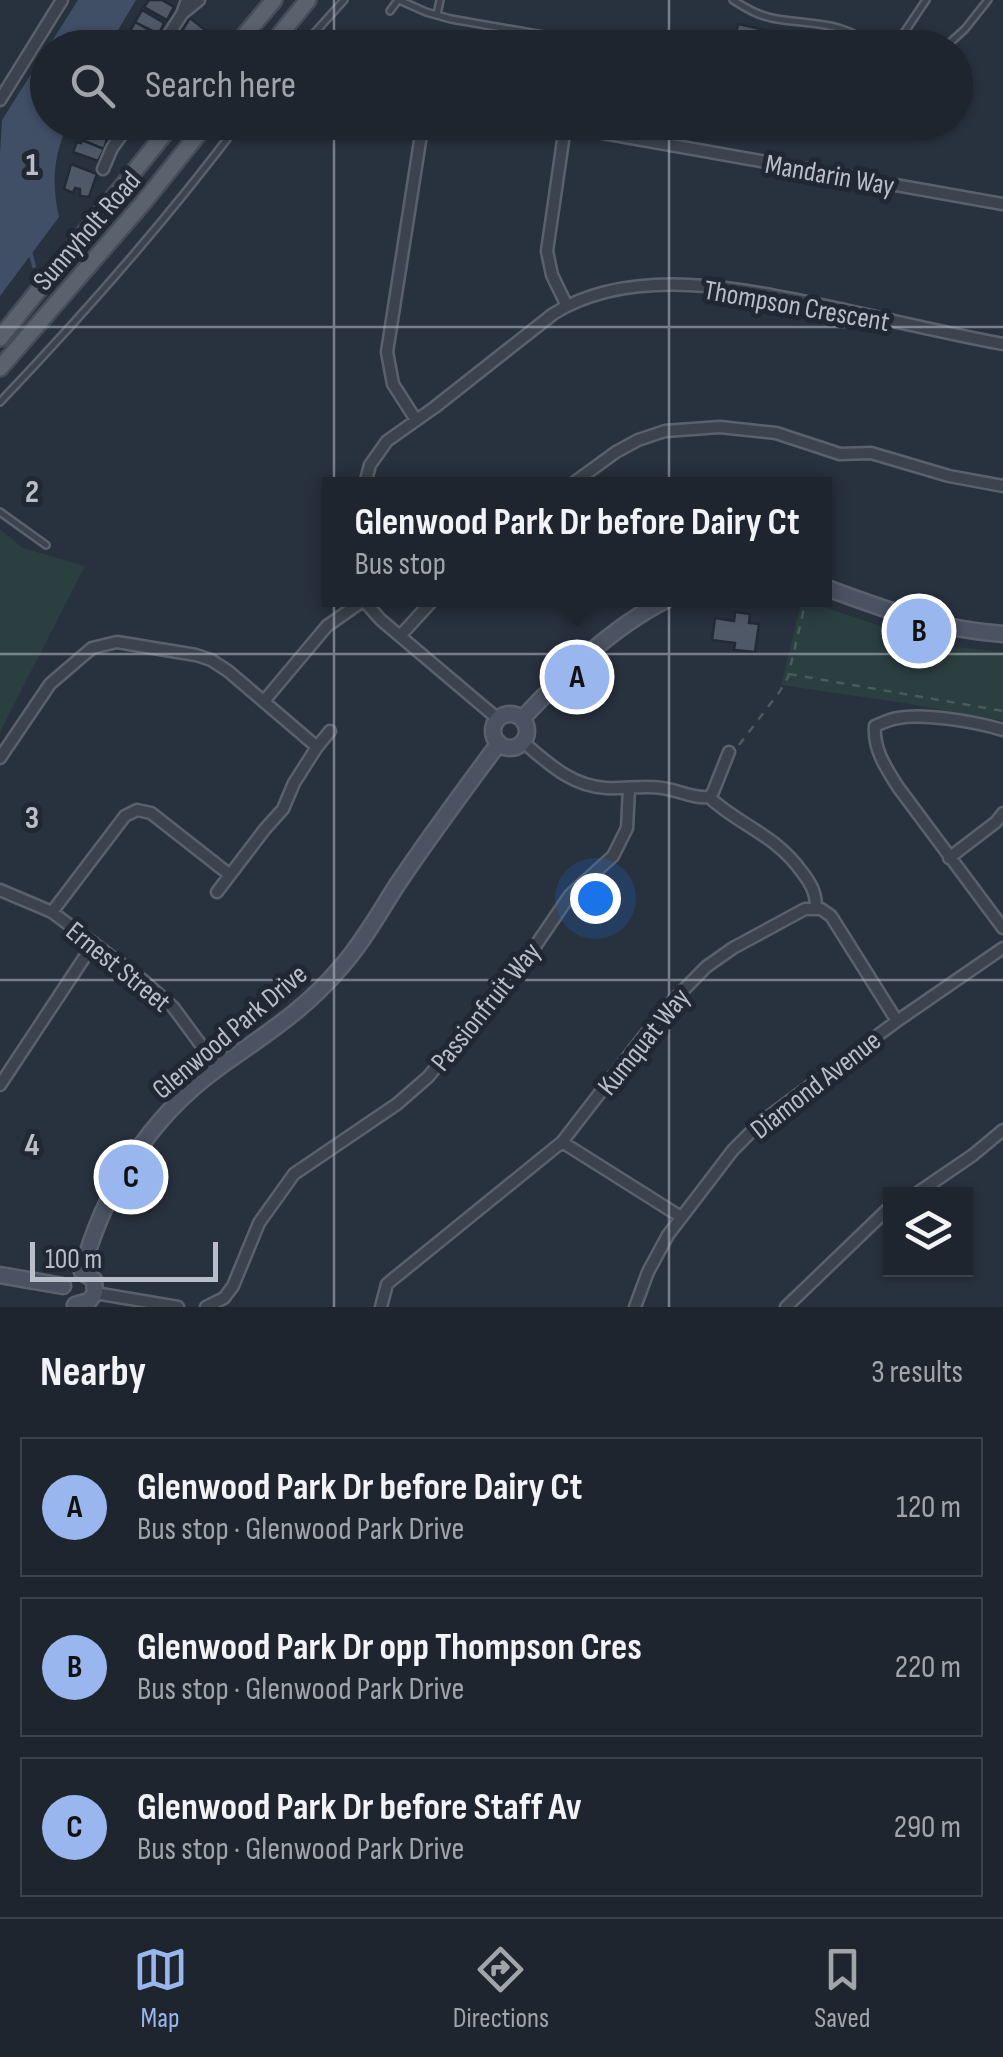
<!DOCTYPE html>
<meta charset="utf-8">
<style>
body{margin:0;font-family:"Sofia Sans Condensed",sans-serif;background:#2b313a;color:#f1f3f6}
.controls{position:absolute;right:30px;bottom:30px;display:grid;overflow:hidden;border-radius:0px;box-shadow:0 2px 8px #0004}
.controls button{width:90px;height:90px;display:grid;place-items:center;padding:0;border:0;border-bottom:2px solid #3c424a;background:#1e252e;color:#f1f3f6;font:50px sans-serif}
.scale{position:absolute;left:30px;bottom:25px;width:188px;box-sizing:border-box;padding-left:10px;border:5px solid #b9bec9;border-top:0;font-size:28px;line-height:35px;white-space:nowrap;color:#b9bec9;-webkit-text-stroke:8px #212834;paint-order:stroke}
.you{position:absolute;left:595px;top:898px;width:35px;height:35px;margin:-25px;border:8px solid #fff;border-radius:50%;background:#1a73e8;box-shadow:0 0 0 15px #1a73e833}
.badge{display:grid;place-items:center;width:65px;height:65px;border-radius:50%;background:#99b6ee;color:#111;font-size:32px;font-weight:700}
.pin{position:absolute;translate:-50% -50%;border:5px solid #fff;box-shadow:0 2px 10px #0006}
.popup{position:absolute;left:322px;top:477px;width:510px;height:130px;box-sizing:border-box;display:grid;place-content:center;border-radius:0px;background:#1e252e;filter:drop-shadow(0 2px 8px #0005);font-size:32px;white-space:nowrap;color:#a1a5aa}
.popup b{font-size:38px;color:#f1f3f6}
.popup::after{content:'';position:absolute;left:50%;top:100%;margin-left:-20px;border:20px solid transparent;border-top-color:#1e252e}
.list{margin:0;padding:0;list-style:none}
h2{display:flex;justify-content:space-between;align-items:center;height:130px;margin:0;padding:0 40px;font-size:42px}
h2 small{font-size:32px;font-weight:400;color:#a1a5aa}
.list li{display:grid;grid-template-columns:65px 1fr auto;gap:30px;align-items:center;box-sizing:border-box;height:140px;margin:0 20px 20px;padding:0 20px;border:2px solid #3c424a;border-radius:0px}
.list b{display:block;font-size:38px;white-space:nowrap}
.list p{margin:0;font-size:32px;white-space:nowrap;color:#a1a5aa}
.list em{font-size:32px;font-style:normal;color:#a1a5aa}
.icon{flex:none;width:55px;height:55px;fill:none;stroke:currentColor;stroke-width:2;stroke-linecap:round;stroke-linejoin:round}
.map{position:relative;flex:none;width:1003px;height:1307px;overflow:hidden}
.search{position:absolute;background:#1e252e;box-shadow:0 2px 8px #0004;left:30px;right:30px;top:30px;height:110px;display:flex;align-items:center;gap:25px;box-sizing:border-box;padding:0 35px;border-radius:55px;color:#a1a5aa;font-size:38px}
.sheet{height:610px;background:#1e252e}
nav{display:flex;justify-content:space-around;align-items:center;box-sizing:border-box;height:140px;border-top:2px solid #3c424a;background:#1e252e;font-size:28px;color:#a1a5aa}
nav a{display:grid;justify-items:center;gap:5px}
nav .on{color:#99b6ee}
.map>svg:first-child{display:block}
.green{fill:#2b3e40}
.water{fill:#404e66}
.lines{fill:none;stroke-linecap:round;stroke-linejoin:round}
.stream{stroke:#404e66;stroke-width:4}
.building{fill:#4f5867;stroke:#232a36;stroke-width:2.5}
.lane-casing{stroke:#5a616c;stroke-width:10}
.street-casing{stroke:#5a616c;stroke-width:15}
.secondary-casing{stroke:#5a616c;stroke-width:19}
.primary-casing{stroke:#464c58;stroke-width:20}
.path{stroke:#4a5b5e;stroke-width:2.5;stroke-dasharray:8 8;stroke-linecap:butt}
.lane{stroke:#3c434e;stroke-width:5}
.street{stroke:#3c434e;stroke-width:10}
.secondary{stroke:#4b5261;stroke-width:14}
.primary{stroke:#5a626e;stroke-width:15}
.grid{fill:none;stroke:#b9bec9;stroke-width:2.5;stroke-opacity:0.55}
.labels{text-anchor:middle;stroke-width:10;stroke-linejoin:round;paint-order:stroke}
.street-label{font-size:28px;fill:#b9bec9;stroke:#212834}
.grid-label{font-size:32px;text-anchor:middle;font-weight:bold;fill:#b9bec9;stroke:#212834;stroke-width:10;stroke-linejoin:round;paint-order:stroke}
</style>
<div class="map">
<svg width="1003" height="1307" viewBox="0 0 1003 1307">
<rect width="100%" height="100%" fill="#28313e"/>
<!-- green -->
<path class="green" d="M0,529l23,19 62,18 -85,166z
M802,600l121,40 34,7 46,5v69l-100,-18 -122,-18z"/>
<!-- water -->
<path class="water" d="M78,0h58l-28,47 -60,1v74l20,1c-14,32 -17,59 -9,94l-59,79v-143l2,-33z"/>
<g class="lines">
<!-- stream -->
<path class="stream" d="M30,251l4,15"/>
</g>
<!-- building -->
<path class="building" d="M149,0h13l12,7 -7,13 -23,-13z
M142,10l22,13 -5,11 -24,-12z
M190,18l19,15 -4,4 3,3 -6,7 -20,-16z
M135,22l23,13 -6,12 -24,-12z
M738,24l46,10v-2l33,6 -2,10h-82z
M83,126l25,9 -4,14 -22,-9 1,-2 -4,-2z
M82,140l22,9 -6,12 -25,-9 4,-10 4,1z
M71,164l26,10 -8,23 -9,-1v-7l-5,-1 -2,5 -9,-4z
M735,612l15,2 -1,9 10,1 -4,28 -21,-2 1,-7 -23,-3 3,-22 19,3z"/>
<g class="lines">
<!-- lane casing -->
<g class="lane-casing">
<path id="lane" d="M399,0l27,12 25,7 167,29
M733,0c14,9 28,17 44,19 39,6 66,2 99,29
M390,11l8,-11
M437,15l3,-15
M301,48l43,-48
M894,48l32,-48
M944,48l21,-19 23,-29
M0,402c85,-89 166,-181 240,-280
M0,512l46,33"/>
</g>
<!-- street casing -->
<g class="street-casing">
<path id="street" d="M182,14l17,-14
M160,48l22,-34 5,-14
M0,100l62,-100
M541,122l462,82
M565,127l-18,124 5,24 15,31
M103,169l9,-21 19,-26
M416,420l-23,-36 -6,-32 36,-230
M365,484l5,-19 17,-24 48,-34 118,-93c83,-52 202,-23 292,-4 53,12 105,24 158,34
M572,484l44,-32 22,-12 27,-9 55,-4 56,6 64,21 31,-1 78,23 54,10
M363,600l18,20 117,99
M400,636l33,-36
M264,701l63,-75 37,-26
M1003,730c-27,-8 -77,-17 -105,-12 -8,1 -16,5 -23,8 -2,23 11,42 23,61l105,141
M523,742c25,21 48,44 83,46 19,1 38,-3 56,0 16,2 32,11 47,9l4,-5 16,-40
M0,758l50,-74 42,-36 25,-6 79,13 15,5 17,11 89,76 13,-16
M709,797c31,29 66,37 93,75 9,12 14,20 14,36
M949,858l47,-36 7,-9
M0,890l52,22 93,70 28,25 45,61
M217,892l48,-63 18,-20 11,-26 23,-36
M52,912l73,-96 12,-6 14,3 79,62
M0,1085l94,-142
M562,1142l119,75
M916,1194l57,-39 30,-25
M95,1293l83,14
M206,1307l18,-9 9,-12 26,-63 35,-49 103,-70 31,-27 59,-70 37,-50 12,-12 34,-50 43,-39 14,-28 2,-40
M381,1307l6,-23 175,-142 103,-133 41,-42 27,-19 72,-39h16l10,7 66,105
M635,1307l13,-35 20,-37 65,-85 27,-27 137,-102 106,-73
M786,1307l104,-100"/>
</g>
<!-- secondary casing -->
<g class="secondary-casing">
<path id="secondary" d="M824,587c63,23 111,42 179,47
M493 731a17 17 0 1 1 34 0a17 17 0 1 1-34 0Z
M522,719c42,-45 89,-91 144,-119
M82,1272c21,-81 68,-155 136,-204 46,-33 86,-57 123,-101 22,-25 38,-54 56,-82 32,-48 67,-95 102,-142
M0,1275l63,11
M75,1305l14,-4 6,-8 -1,-13 -12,-8"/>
</g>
<!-- primary casing -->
<g class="primary-casing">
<path id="primary" d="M234,48l40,-48
M269,48l39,-48
M0,338l174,-216
M0,368l143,-165 65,-81"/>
</g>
<!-- path -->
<path class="path" d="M789,674l214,37
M739,745l41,-54 8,-14 18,-77"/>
<!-- lane -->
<use href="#lane" class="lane"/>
<!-- street -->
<use href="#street" class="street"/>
<!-- secondary -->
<use href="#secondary" class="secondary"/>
<!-- primary -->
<use href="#primary" class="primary"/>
</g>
<!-- grid -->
<path class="grid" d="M334,0v48M669,0v48M334,122v1185M669,122v1185M0,327h1003M0,654h1003M0,980h1003"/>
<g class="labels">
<!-- street labels -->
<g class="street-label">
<text transform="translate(830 174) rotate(10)" y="10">Mandarin Way</text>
<text transform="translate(86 230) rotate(-49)" y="10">Sunnyholt Road</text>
<text transform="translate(797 305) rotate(10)" y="10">Thompson Crescent</text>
<text transform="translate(119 966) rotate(39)" y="10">Ernest Street</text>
<text transform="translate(485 1006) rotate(-51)" y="10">Passionfruit Way</text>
<text transform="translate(229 1031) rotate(-40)" y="10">Glenwood Park Drive</text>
<text transform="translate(643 1041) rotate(-51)" y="10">Kumquat Way</text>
<text transform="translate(815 1084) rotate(-38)" y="10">Diamond Avenue</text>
</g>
</g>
<g class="grid-label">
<text x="32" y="175">1</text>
<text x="32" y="502">2</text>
<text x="32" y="828">3</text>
<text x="32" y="1155">4</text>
</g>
</svg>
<div class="controls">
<button><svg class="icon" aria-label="layers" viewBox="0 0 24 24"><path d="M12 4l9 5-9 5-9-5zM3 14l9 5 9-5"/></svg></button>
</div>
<div class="scale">100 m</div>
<div class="you"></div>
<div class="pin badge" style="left:577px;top:677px">A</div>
<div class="popup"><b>Glenwood Park Dr before Dairy Ct</b>Bus stop</div>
<div class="pin badge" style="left:919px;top:631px">B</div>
<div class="pin badge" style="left:131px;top:1177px">C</div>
<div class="search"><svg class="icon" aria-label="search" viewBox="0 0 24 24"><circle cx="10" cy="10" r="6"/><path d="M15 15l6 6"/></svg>Search here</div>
</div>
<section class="sheet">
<h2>Nearby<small>3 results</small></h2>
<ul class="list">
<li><span class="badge">A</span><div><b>Glenwood Park Dr before Dairy Ct</b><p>Bus stop · Glenwood Park Drive</p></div><em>120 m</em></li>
<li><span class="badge">B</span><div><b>Glenwood Park Dr opp Thompson Cres</b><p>Bus stop · Glenwood Park Drive</p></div><em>220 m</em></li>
<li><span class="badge">C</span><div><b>Glenwood Park Dr before Staff Av</b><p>Bus stop · Glenwood Park Drive</p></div><em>290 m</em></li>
</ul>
</section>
<nav>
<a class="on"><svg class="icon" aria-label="map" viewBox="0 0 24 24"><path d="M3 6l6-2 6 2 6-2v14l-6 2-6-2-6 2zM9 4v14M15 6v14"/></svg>Map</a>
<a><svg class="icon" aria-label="directions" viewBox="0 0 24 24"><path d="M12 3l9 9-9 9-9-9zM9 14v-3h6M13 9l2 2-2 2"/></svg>Directions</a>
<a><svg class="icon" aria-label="saved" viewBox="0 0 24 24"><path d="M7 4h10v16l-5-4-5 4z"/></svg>Saved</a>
</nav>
